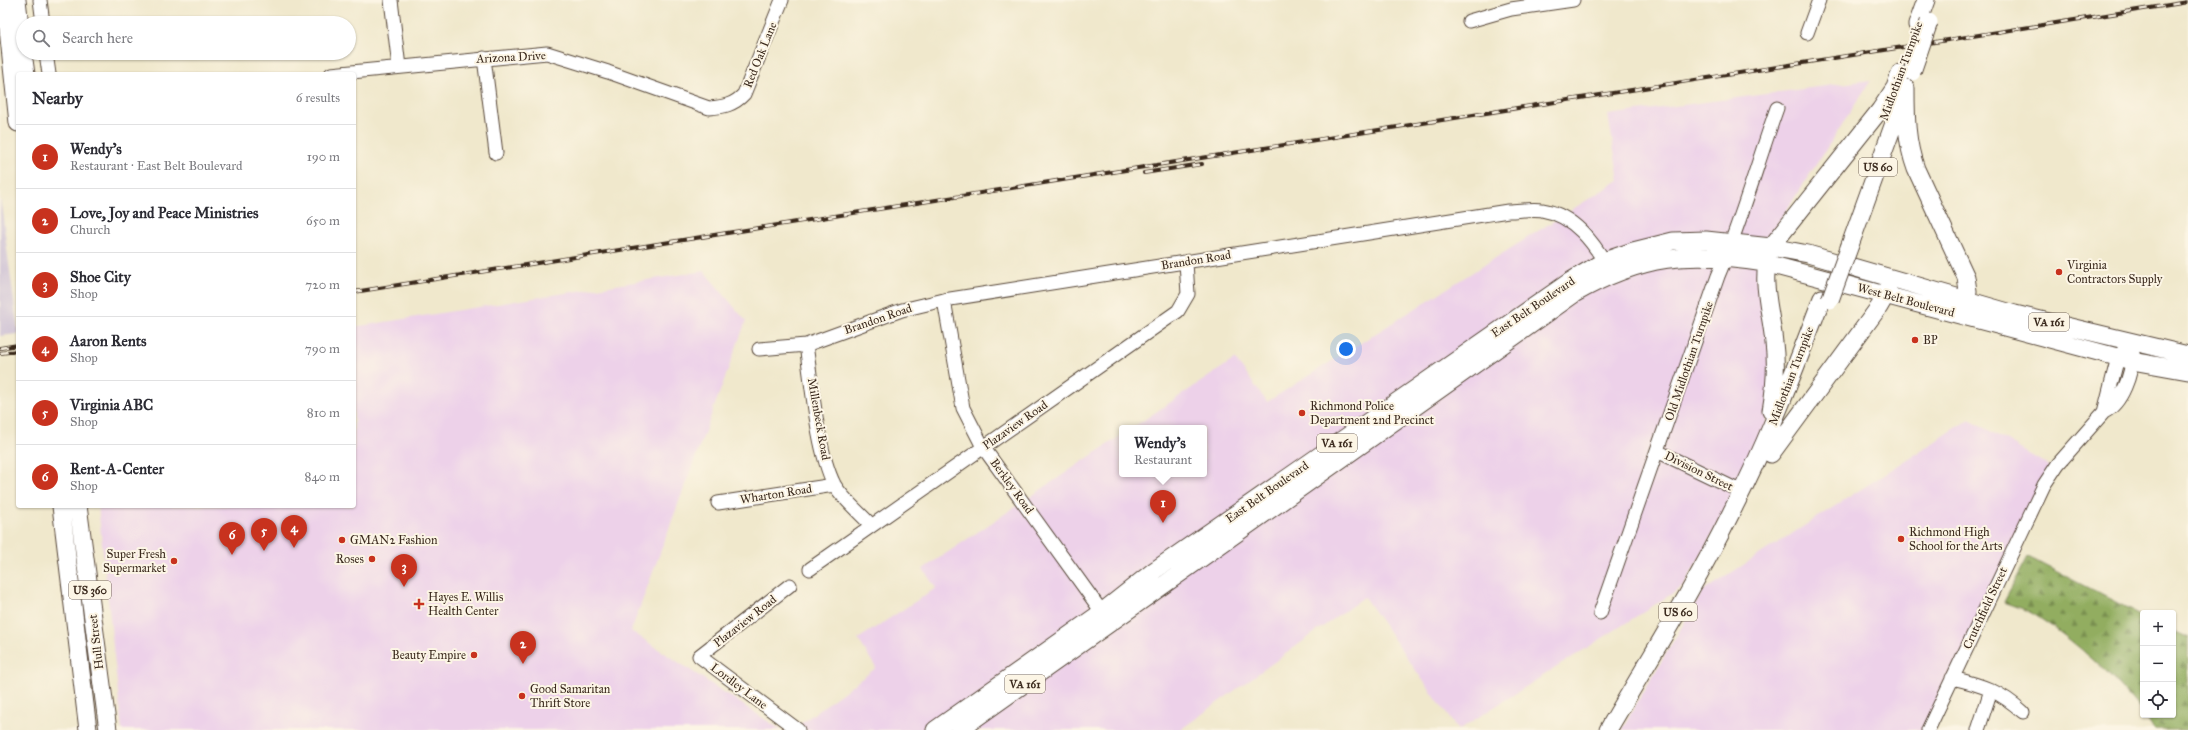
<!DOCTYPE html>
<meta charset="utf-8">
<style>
body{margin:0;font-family:"IM FELL Great Primer",serif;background:#f7f7f7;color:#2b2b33}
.controls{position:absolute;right:12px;bottom:12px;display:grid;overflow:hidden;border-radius:4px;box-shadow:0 1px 3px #0004}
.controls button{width:36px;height:36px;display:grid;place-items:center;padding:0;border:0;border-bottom:1px solid #e1e1e2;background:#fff;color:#2b2b33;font:20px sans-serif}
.you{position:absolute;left:1346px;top:349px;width:14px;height:14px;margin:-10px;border:3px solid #fff;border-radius:50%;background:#1a73e8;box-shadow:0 0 0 6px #1a73e833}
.badge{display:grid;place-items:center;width:26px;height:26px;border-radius:50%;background:#c8321e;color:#fff;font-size:13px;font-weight:700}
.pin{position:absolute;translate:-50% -33px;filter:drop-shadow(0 1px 2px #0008)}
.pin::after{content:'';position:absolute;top:21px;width:14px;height:12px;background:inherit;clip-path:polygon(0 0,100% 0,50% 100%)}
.popup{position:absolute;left:1119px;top:425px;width:88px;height:52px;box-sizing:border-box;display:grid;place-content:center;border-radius:4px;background:#fff;filter:drop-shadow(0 1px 3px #0005);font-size:13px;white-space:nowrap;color:#7c7c81}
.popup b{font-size:15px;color:#2b2b33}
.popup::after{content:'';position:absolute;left:50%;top:100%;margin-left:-8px;border:8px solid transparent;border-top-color:#fff}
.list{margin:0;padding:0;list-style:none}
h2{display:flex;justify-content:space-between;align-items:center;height:52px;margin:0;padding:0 16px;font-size:17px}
h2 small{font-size:13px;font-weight:400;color:#7c7c81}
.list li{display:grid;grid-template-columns:26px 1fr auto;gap:12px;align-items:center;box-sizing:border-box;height:64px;padding:0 16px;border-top:1px solid #e1e1e2}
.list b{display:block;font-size:15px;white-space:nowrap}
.list p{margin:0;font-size:13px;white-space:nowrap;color:#7c7c81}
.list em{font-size:13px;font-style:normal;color:#7c7c81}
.icon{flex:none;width:22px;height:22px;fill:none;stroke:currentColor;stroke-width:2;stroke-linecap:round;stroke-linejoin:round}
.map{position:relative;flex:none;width:2188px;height:730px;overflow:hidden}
.search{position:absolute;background:#fff;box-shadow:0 1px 3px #0004;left:16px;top:16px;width:340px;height:44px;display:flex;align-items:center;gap:10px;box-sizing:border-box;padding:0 14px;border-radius:22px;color:#7c7c81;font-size:15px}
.panel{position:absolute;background:#fff;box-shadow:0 1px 3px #0004;left:16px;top:72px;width:340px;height:436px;border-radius:4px}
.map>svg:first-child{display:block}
.built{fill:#edd1e9}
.industrial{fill:#ccbfd4}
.forest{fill:url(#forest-firs);stroke:#666c3f}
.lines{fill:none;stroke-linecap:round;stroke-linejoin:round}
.minor-casing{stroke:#564638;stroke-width:15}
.major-casing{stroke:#564638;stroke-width:19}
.minor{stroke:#fff;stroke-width:13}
.major{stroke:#fff;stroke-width:17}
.rail-casing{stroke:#3b2a1e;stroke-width:4}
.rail{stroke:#fcf5e5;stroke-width:2.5;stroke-dasharray:8;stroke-linecap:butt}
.major-bridge-casing{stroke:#564638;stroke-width:19;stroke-linecap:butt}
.major-bridge{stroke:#fff;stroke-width:17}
.poi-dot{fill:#c8321e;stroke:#fcf5e5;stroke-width:1.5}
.labels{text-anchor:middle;stroke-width:4;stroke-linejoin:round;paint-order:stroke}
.shield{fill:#fcf5e5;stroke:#75675a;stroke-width:1}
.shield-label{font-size:11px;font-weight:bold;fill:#3b2a1e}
.street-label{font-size:12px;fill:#3b2a1e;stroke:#fcf5e5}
.poi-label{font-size:12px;fill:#3b2a1e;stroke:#fcf5e5;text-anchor:start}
</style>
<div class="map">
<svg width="2188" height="730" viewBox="0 0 2188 730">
<defs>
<pattern id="forest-firs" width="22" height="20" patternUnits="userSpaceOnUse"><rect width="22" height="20" fill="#92ad60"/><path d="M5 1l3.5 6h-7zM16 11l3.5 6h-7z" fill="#788d4f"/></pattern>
</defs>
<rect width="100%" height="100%" fill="#fcf5e5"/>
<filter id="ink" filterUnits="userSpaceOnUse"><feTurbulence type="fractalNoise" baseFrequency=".025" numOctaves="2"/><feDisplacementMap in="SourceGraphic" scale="8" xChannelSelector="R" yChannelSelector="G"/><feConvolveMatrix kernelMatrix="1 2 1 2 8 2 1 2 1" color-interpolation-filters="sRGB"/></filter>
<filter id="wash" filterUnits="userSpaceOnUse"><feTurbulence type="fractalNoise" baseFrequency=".012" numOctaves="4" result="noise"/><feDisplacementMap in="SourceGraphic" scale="16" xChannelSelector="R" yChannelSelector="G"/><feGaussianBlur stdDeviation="0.9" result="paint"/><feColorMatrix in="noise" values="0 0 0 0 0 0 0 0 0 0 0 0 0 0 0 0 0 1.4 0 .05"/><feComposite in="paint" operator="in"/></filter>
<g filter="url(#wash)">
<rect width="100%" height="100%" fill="#f0e8cc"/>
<!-- built -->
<path class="built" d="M1871,80l-98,151 -17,48 5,10 12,86 -7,50 -18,44 -64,117 -226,144 -94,-133 -184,133h-388l84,-62 -18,-29 78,-51 -13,-19 199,-134v39h82v-46h-72l103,-69 32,43 352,-222 -11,-65z
M704,271l42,50 -115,310 150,99h-659l-24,-224h256v-179z
M1970,419l84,50 -126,261h-307l82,-139z"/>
<!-- industrial -->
<path class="industrial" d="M0,197l18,134v3l-18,2z"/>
<!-- forest -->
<path class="forest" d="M2028,557l115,59v97c-30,-37 -65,-70 -105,-96 -10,-7 -23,-11 -34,-15z
M2173,631l15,7v92h-34l-10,-15h29z"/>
</g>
<g filter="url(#ink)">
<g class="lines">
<!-- minor casing -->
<g class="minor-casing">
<path id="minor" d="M40,0l3,23
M391,0l8,67
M1469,21l42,-12 62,-9
M1807,33l12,-33
M46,53l3,21
M484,58l12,95
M331,74l216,-21 61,19 101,36c14,-1 25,-3 35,-14l38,-94
M944,300l19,108 20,39 124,172
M806,345c6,39 11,105 28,139 7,13 27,30 37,41
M759,349l47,-4 96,-35 42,-10 564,-89c11,0 24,-3 34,-1 32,5 52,33 67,59
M2104,412c18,-8 29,-40 28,-59
M1657,451l85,41
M718,503l116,-18
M810,569l368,-258 10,-17 -2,-32
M790,585l-91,71 99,74
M1600,613l118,-337c23,-54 39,-112 59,-168
M1952,678c30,7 48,13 71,34
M1928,730l116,-245 14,-21 46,-52 14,-55 6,-7
M1978,730l13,-40"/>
</g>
<!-- major casing -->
<g class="major-casing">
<path id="major" d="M5,0l13,123
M17,0l6,51
M1917,25l9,-25
M23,53l3,21
M1906,88c0,28 0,54 10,81l50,108 2,14 -4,20
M1891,99l9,-26
M1850,245l52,-144
M1771,411c4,-23 6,-45 3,-68 -3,-34 -15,-63 -3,-96l109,-137 14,-21
M1771,454l108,-147 7,-12 2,-9
M61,506l27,224
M78,506l30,224
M935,730l167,-118 53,-42 414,-288 35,-21 29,-10 40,-10 33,-1 65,7 37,7 207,60 173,41
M959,730l615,-436c68,-39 115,-43 191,-31l367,98 56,10
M1608,730c42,-72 86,-142 123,-217 36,-69 63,-142 91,-215"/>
</g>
<!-- minor -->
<use href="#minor" class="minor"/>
<!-- major -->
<use href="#major" class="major"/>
<!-- rail casing -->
<g class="rail-casing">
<path id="rail" d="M1144,173l58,-9
M354,292l1834,-290
M0,348l18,-3
M0,353l18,-2"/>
</g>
<!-- rail -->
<use href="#rail" class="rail"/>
<!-- major-bridge casing -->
<g class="major-bridge-casing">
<path id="major-bridge" d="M1912,72l17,-50
M1830,300l20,-55"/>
</g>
<!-- major-bridge -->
<use href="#major-bridge" class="major-bridge"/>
</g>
</g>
<!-- markers -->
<g class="poi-dot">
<circle cx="2059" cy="272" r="4"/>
<circle cx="1915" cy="340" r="4"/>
<circle cx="1302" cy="413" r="4"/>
<circle cx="1901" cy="539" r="4"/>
<circle cx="342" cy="540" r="4"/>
<circle cx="372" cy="559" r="4"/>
<circle cx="174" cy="561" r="4"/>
<path d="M417 598h4v4h4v4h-4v4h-4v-4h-4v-4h4z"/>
<circle cx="474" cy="655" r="4"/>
<circle cx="522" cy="696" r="4"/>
</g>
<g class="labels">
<!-- shield labels -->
<g class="shield">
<rect x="1859" y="158" width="38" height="18" rx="3"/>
<rect x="2029" y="313" width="40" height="18" rx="3"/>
<rect x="1317" y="434" width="40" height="18" rx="3"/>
<rect x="69" y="581" width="42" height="18" rx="3"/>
<rect x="1659" y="603" width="38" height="18" rx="3"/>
<rect x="1005" y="675" width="40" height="18" rx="3"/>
</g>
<g class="shield-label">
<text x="1878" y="171">US 60</text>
<text x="2049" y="326">VA 161</text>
<text x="1337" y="447">VA 161</text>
<text x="90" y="594">US 360</text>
<text x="1678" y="616">US 60</text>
<text x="1025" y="688">VA 161</text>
</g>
<!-- street labels -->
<g class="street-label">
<text transform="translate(760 55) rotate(-68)" y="4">Red Oak Lane</text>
<text transform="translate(511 57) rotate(-3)" y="4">Arizona Drive</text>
<text transform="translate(1901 71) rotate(-70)" y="4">Midlothian Turnpike</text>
<text transform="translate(1196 260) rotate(-9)" y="4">Brandon Road</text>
<text transform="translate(1906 300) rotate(15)" y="4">West Belt Boulevard</text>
<text transform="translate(1533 307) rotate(-34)" y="4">East Belt Boulevard</text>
<text transform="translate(878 319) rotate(-19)" y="4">Brandon Road</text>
<text transform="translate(1689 361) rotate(-71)" y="4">Old Midlothian Turnpike</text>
<text transform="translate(1791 376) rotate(-69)" y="4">Midlothian Turnpike</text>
<text transform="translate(819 419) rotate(80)" y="4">Millenbeck Road</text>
<text transform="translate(1015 425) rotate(-35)" y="4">Plazaview Road</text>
<text transform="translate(1699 471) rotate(26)" y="4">Division Street</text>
<text transform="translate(1012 486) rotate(54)" y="4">Berkley Road</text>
<text transform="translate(1267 492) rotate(-35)" y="4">East Belt Boulevard</text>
<text transform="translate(776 494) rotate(-9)" y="4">Wharton Road</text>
<text transform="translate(1985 608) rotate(-65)" y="4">Crutchfield Street</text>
<text transform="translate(745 621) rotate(-38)" y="4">Plazaview Road</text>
<text transform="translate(96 642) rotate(-97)" y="4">Hull Street</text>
<text transform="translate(739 686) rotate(37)" y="4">Lordley Lane</text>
</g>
<!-- poi labels -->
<g class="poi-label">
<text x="2067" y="269">Virginia<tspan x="2067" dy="14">Contractors Supply</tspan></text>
<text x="1923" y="344">BP</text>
<text x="1310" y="410">Richmond Police<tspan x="1310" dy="14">Department 2nd Precinct</tspan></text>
<text x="1909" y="536">Richmond High<tspan x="1909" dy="14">School for the Arts</tspan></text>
<text x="350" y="544">GMAN2 Fashion</text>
<text x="166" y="558" text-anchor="end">Super Fresh<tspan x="166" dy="14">Supermarket</tspan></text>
<text x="364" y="563" text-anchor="end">Roses</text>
<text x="428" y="601">Hayes E. Willis<tspan x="428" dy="14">Health Center</tspan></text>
<text x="466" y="659" text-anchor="end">Beauty Empire</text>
<text x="530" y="693">Good Samaritan<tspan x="530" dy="14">Thrift Store</tspan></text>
</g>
</g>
</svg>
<div class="controls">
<button>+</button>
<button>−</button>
<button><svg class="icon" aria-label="locate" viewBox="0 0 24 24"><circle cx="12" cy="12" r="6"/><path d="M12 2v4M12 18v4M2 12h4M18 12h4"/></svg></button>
</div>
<div class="you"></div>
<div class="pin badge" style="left:1163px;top:523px">1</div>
<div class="popup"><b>Wendy's</b>Restaurant</div>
<div class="pin badge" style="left:523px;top:664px">2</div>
<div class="pin badge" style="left:404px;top:587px">3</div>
<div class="pin badge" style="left:294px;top:548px">4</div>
<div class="pin badge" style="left:264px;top:551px">5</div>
<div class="pin badge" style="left:232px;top:555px">6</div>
<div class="search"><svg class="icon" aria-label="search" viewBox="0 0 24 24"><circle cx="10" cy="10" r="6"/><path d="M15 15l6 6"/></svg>Search here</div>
<section class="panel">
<h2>Nearby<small>6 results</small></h2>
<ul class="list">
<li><span class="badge">1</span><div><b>Wendy's</b><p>Restaurant · East Belt Boulevard</p></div><em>190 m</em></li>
<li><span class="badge">2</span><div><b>Love, Joy and Peace Ministries</b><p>Church</p></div><em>650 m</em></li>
<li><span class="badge">3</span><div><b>Shoe City</b><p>Shop</p></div><em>720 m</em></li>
<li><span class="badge">4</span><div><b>Aaron Rents</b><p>Shop</p></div><em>790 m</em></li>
<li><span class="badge">5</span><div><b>Virginia ABC</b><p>Shop</p></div><em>810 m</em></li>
<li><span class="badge">6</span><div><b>Rent-A-Center</b><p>Shop</p></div><em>840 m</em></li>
</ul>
</section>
</div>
